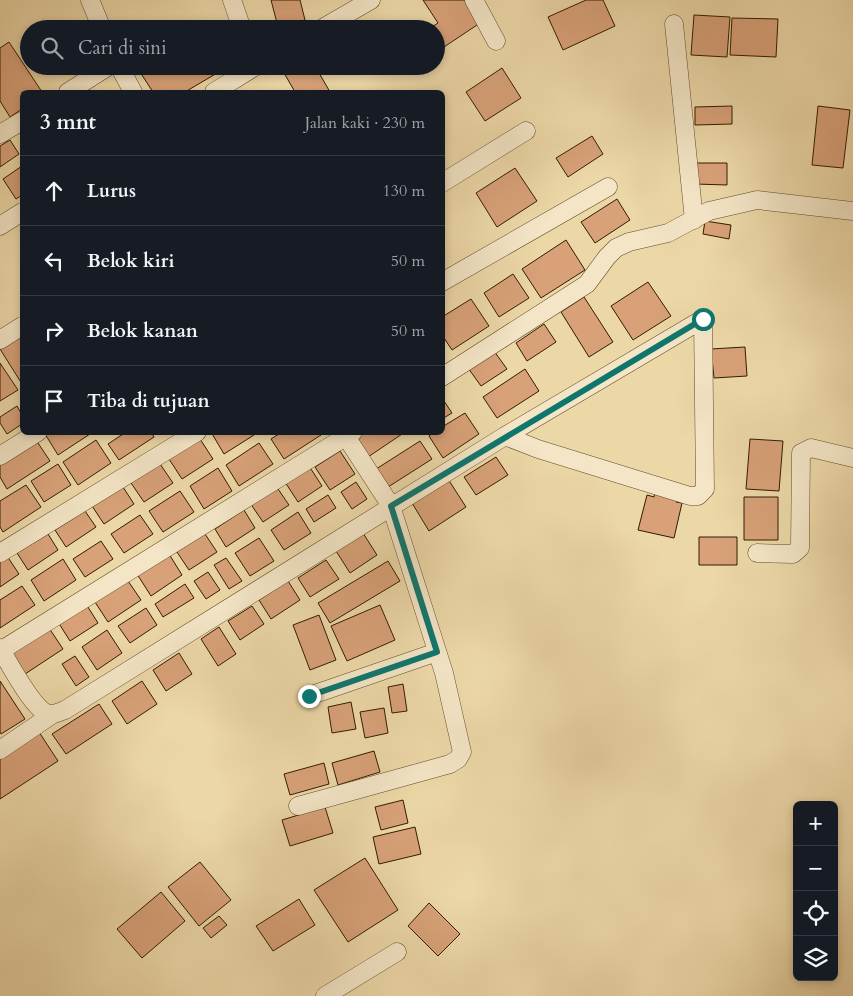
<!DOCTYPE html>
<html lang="id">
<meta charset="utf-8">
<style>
body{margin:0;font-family:Cardo,serif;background:#242831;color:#f1f3f6}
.controls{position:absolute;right:15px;bottom:15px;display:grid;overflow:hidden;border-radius:8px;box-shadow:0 2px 8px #0003}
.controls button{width:45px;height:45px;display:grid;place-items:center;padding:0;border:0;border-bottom:1px solid #363941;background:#171b24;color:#f1f3f6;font:25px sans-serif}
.stop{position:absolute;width:15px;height:15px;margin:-11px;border:4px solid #0f766e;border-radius:50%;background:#fff}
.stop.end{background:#0f766e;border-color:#fff;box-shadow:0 1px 5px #0008}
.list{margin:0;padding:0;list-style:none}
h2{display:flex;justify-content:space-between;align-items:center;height:65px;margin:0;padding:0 20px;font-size:21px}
h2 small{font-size:16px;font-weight:400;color:#9ea1a6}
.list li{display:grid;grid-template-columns:32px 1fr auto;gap:15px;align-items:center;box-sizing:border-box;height:70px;padding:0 20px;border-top:1px solid #363941}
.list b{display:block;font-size:19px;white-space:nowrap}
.list em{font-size:16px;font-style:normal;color:#9ea1a6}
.icon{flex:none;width:28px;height:28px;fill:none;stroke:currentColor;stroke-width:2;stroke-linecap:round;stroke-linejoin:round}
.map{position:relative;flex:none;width:853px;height:996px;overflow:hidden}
.search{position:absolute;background:#171b24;box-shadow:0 2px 8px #0003;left:20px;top:20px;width:425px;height:55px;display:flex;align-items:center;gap:12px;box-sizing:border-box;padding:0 18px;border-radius:28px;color:#9ea1a6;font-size:19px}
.panel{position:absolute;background:#171b24;box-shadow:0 2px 8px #0003;left:20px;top:90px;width:425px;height:345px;border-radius:8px}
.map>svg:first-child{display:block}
.building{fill:#d8a178;stroke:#311c00}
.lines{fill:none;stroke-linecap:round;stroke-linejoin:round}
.minor-casing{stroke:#604b2a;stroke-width:19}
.minor{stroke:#f3e5c6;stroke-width:18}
.route{stroke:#0f766e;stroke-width:6}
</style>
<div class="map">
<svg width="853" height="996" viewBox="0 0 853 996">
<rect width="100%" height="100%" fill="#ecd7a7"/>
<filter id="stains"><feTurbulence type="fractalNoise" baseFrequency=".004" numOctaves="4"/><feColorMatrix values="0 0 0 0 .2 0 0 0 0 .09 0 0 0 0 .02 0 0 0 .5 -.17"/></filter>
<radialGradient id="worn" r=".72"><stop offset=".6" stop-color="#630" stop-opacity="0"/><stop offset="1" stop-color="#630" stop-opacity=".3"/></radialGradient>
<!-- building -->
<path class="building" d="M271,0h29l5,20 -27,7z
M423,0h42l15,23 -42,28 -2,-22h-7l9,-6z
M586,0h17l12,26 -52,24 -15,-33z
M694,15l36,2 -3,40 -36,-2z
M732,18l46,1 -2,38 -46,-2z
M219,21l5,8h-19z
M9,42l33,50h-20v17l-12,8 -10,-16v-53z
M143,66h86l-44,26h-32l-15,-23z
M280,66h35l15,26h-35z
M502,68l19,30 -36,23 -19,-29z
M732,106v18l-37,1v-18z
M818,106l32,4 -7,58 -31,-3z
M592,136l11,18 -35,23 -12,-19z
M10,140l9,14 -19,13v-21z
M695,163h32v22l-32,-1z
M22,166v29l-6,4 -13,-20z
M515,168l22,33 -40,26 -21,-34z
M617,199l13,21 -35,23 -14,-21z
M705,221l26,4 -2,14 -26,-5z
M566,240l19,30 -44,28 -19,-29z
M513,274l16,24 -30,19 -15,-24z
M648,282l23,34 -38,24 -22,-34z
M584,297l29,45 -24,15 -28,-45z
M471,299l18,27 -37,24 -10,-15v-18z
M544,324l12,18 -29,19 -11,-18z
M19,336l3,6v42l-22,-35z
M745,347l2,29 -33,2 -3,-29z
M494,351l13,18 -26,17 -13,-18z
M0,363l18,27 -18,11z
M525,369l14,22 -42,27 -14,-21z
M442,398l10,15 -10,6z
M17,406l5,9v9l-15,10 -7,-11v-6z
M465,413l14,21 -36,24 -14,-22 5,-4h8v-5z
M48,432h40l2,2 -32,21 -13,-21z
M126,432h25l3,5 -35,23 -11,-16z
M211,432h42l1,3 -30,19z
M282,432h41l1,1 -40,26 -13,-20z
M362,432h43l-37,25 -13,-20z
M200,439l13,20 -31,20 -13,-20z
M750,439l33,2 -4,50 -33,-2z
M36,440l14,21 -43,28 -7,-12v-14z
M96,440l15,23 -33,22 -15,-23z
M420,441l12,18 -47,30 -12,-18z
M259,443l14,21 -34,22 -13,-21z
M340,451l15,23 -25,16 -15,-23z
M496,457l12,18 -32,20 -12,-18z
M158,461l15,22 -29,19 -15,-22z
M58,464l13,21 -27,17 -13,-21z
M309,466l13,20 -24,16 -13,-20z
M218,468l14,23 -28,18 -14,-23z
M448,479l18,28 -37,24 -17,-28z
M356,482l11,17 -15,10 -11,-17z
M26,485l15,22 -38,25 -3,-5v-26z
M276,486l13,19 -26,17 -13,-19z
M123,487l11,17 -30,20 -12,-18z
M180,491l14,21 -31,20 -14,-21z
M655,492l23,6 -2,4 6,1 -8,35 -36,-8 9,-35 7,2z
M328,495l8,13 -22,14 -8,-13z
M744,497h34v43h-34z
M244,510l11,18 -29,19 -11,-18z
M85,511l11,16 -30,20 -11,-17z
M298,512l13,21 -27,17 -13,-20z
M140,515l13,19 -29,19 -13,-19z
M203,531l14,21 -28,18 -14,-21z
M363,533l14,22 -27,18 -14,-22z
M48,534l10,16 -30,20 -11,-17z
M699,537h38v28h-38z
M259,538l15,23 -24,15 -15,-23z
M101,541l12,18 -28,18 -12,-18z
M169,554l13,21 -31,21 -14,-22z
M7,556l12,18 -19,13v-27z
M226,558l16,23 -13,8 -15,-24z
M63,559l13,21 -32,21 -13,-21z
M326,560l13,19 -29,18 -12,-19z
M388,561l12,20 -70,42 -12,-20z
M208,572l12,18 -14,9 -12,-18z
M126,578l15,22 -33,22 -15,-23z
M288,581l12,19 -29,19 -12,-19z
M185,584l9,14 -31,19 -8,-13z
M22,586l13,19 -35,23v-28z
M86,604l12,19 -28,18 -12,-19z
M380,605l15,35 -48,21 -16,-35z
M252,606l12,18 -24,16 -12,-19z
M146,608l11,17 -27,18 -12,-17z
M319,615l17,45 -26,10 -17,-45z
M219,627l17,27 -18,12 -17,-27z
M49,628l14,21 -38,25 -14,-21z
M107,630l15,23 -25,17 -15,-23z
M179,653l13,21 -26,17 -13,-21z
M75,656l14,21 -13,9 -14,-22z
M0,681l25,38 -24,15 -1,-2z
M142,681l15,23 -30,20 -15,-23z
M403,684l4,27 -15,2 -4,-26z
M351,702l5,27 -24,4 -4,-26z
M99,704l13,20 -46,30 -14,-20z
M384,708l4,25 -23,5 -5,-26z
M39,732l19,29 -58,38v-41z
M374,751l6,21 -42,13 -6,-22z
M324,763l5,21 -39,11 -6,-21z
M403,800l5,23 -27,7 -6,-23z
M325,807l8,26 -43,13 -8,-26z
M415,827l6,27 -42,10 -6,-27z
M365,858l33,52 -50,32 -34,-52z
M200,862l31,38 -32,26 -31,-39z
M161,892l24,29 -43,37 -25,-29z
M299,899l16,26 -42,26 -17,-25z
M429,903l31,31 -22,22 -30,-30z
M219,916l8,9 -16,13 -8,-10z"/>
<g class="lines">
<!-- minor casing -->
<g class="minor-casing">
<path id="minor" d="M90,0l12,29
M232,0l10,29
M474,0l22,41
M674,24l20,196
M321,29l50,-29
M119,66l14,26
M68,92l41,-26
M214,92l42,-26
M0,134l22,-13
M442,183l84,-52
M0,226l22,-14
M442,282l166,-95
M0,340l22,-14
M442,377l145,-93 20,-27 9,-9 13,-6 39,-9 41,-22 48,-11 96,11
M0,456l38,-24
M0,553l197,-121
M757,553l36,1 7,-6 1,-95 10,-5 42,10
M0,648c9,15 31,57 46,65 6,3 13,-1 19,-3l440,-274 198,-117 2,170 -7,7h-8l-152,-47 -33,-13
M0,651l353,-219
M309,696l128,-44
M0,750l53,-36
M298,806l152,-42 8,-5 4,-7 -18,-79 -53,-167 -48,-74
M325,996l72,-44"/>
</g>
<!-- minor -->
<use href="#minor" class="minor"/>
</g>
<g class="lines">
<!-- route -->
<path class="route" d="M309,696l128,-44 -46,-146 312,-187"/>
</g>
<rect width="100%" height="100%" filter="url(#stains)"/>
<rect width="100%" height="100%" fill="url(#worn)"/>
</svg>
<div class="controls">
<button>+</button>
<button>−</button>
<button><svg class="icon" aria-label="locate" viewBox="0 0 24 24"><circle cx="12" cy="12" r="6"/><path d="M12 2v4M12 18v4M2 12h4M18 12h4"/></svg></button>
<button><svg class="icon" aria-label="layers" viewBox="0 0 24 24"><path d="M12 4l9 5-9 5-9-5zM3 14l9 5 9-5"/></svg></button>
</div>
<div class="stop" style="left:703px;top:319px"></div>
<div class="stop end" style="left:309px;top:696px"></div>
<div class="search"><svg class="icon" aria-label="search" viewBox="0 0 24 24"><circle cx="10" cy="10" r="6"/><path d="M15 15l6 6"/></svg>Cari di sini</div>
<section class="panel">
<h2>3 mnt<small>Jalan kaki · 230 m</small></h2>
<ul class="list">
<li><svg class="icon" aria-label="ahead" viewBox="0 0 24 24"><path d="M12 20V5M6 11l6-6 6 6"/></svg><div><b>Lurus</b></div><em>130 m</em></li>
<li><svg class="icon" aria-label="left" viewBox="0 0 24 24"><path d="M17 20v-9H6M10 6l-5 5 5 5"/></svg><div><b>Belok kiri</b></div><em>50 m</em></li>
<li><svg class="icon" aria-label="right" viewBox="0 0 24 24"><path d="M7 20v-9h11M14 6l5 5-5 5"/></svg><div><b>Belok kanan</b></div><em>50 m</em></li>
<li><svg class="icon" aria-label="arrive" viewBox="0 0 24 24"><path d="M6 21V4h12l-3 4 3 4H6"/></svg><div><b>Tiba di tujuan</b></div></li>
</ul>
</section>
</div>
